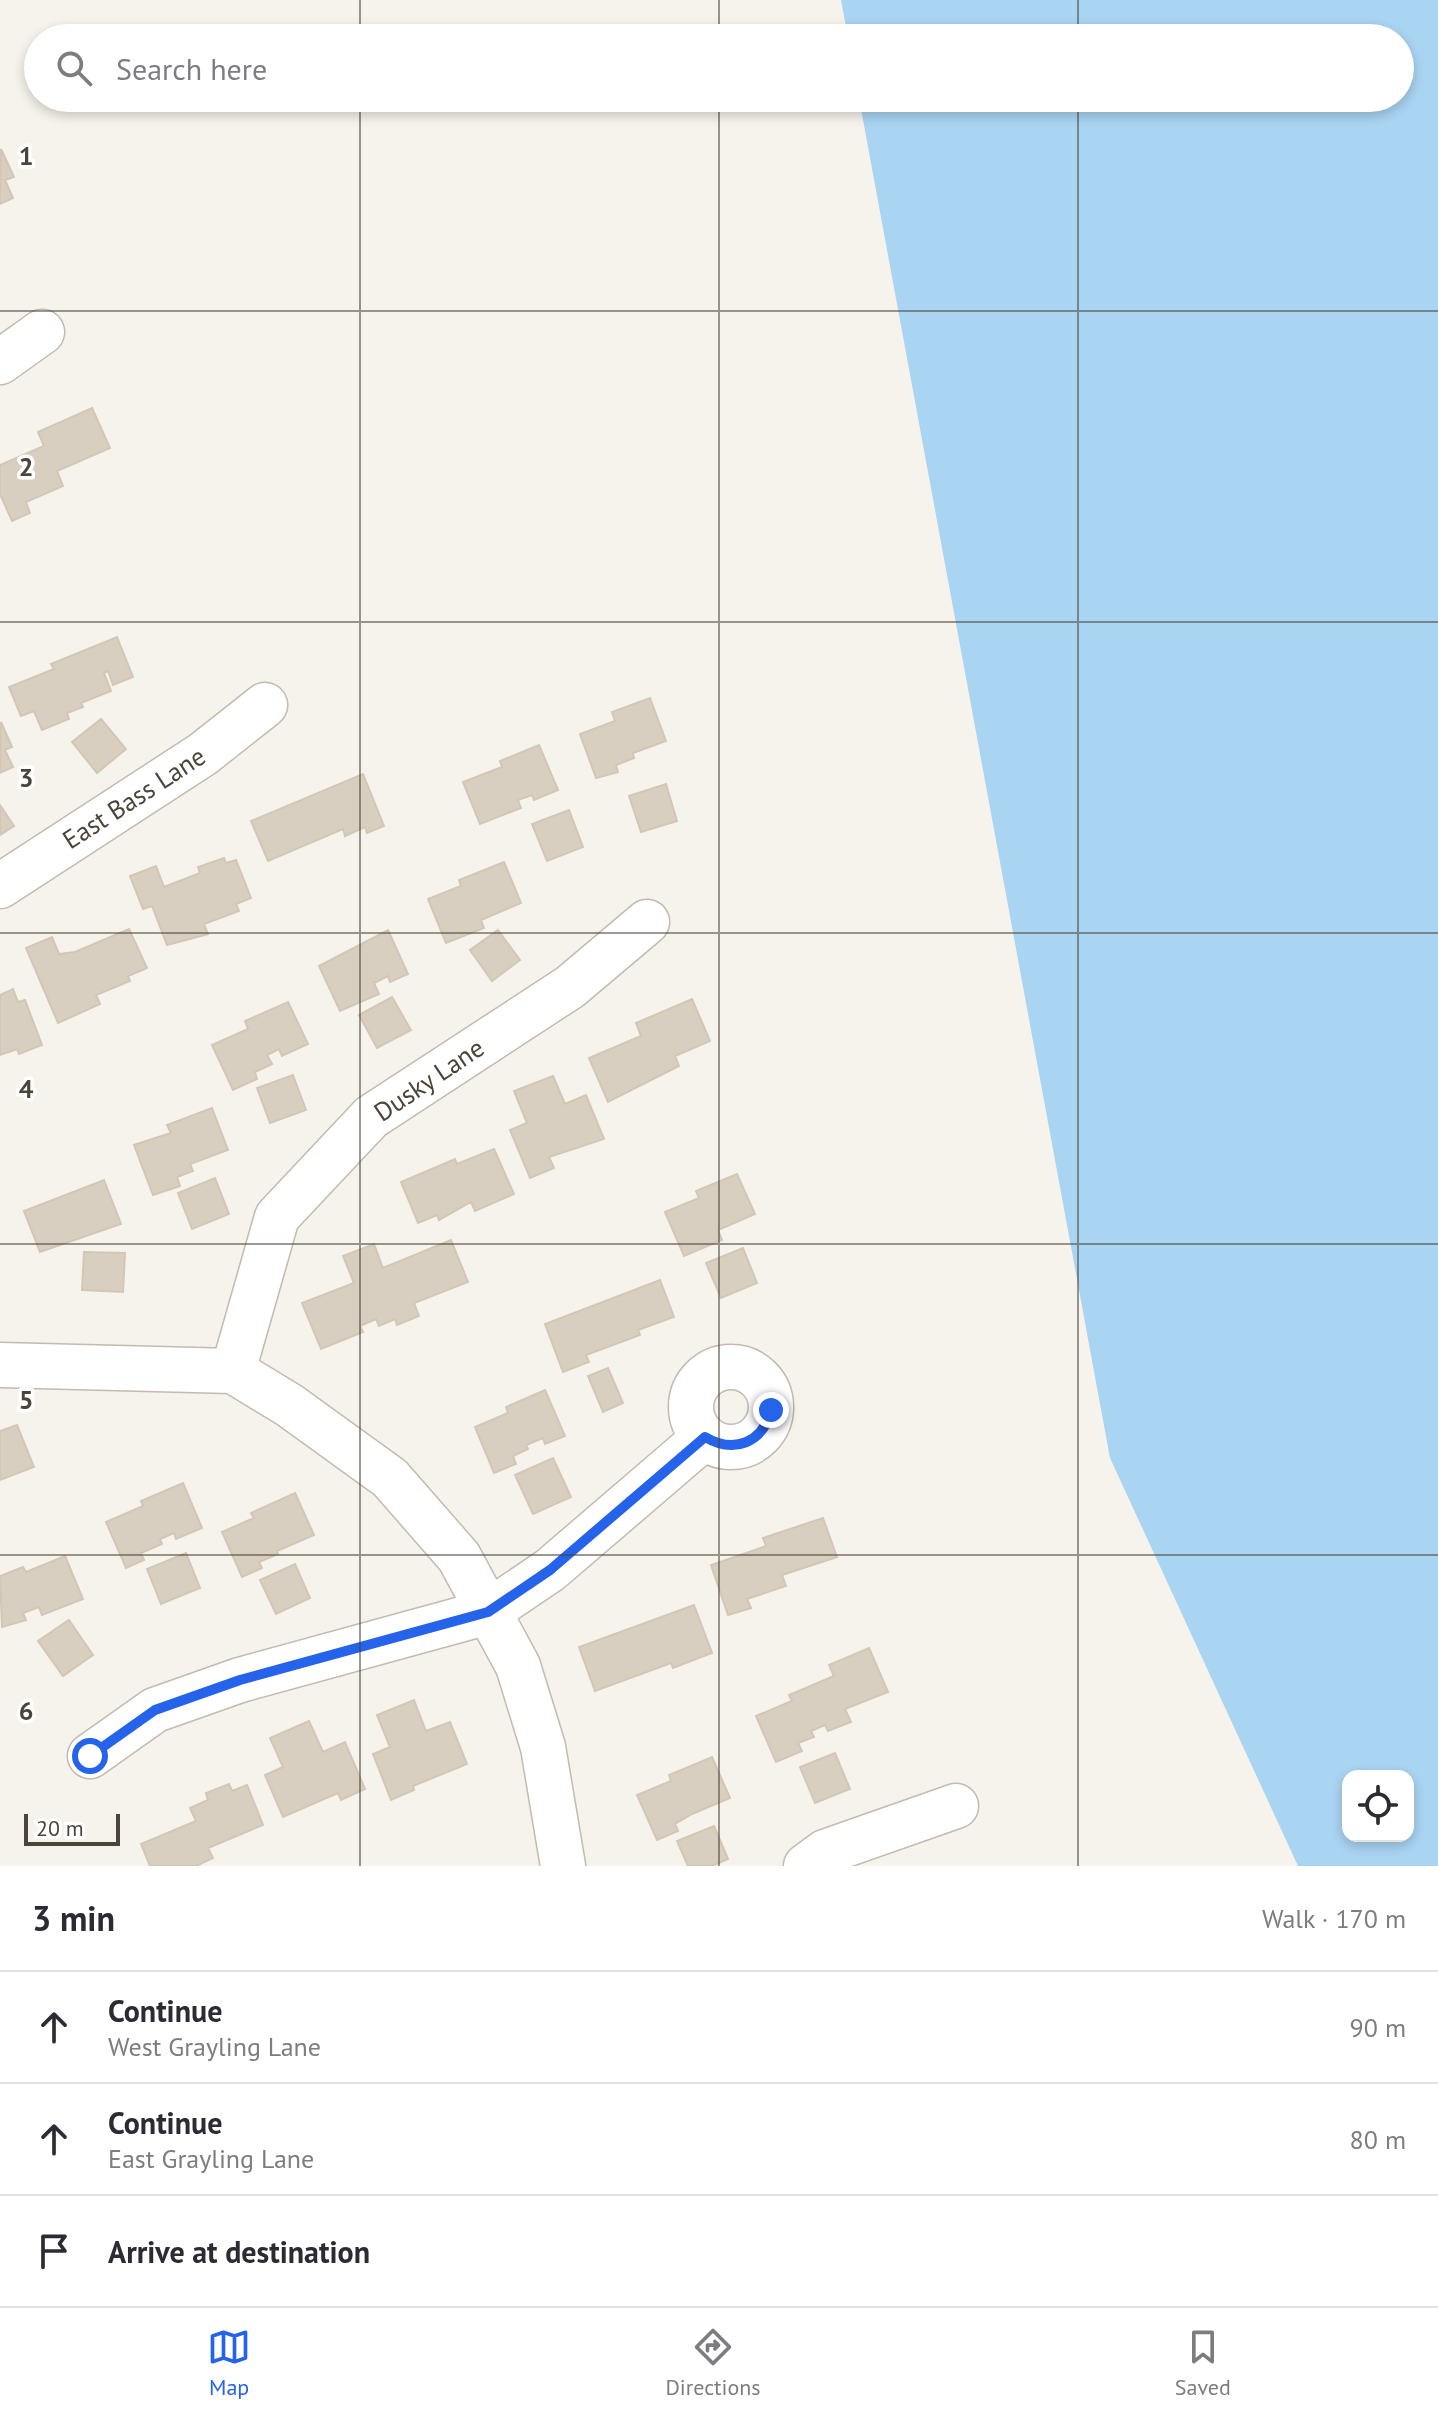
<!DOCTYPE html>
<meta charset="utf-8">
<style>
body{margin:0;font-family:"PT Sans",sans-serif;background:#f2f2f3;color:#2b2b33}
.controls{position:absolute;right:24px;bottom:24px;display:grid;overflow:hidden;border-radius:16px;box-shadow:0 4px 12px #0003}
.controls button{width:72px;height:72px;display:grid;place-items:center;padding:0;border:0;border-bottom:2px solid #e1e1e2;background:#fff;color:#2b2b33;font:40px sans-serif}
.scale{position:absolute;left:24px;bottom:20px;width:96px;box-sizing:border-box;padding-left:8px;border:4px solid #4b4439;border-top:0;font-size:22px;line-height:28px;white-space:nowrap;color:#4b4439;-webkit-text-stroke:6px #fff;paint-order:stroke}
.stop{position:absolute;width:24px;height:24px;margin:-18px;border:6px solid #2563eb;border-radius:50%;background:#fff}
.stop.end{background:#2563eb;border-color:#fff;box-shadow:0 2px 8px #0008}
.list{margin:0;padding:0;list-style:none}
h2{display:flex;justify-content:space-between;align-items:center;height:104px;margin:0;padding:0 32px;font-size:34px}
h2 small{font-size:26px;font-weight:400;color:#7c7c81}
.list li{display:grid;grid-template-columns:52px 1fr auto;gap:24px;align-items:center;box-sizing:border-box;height:112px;padding:0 32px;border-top:2px solid #e1e1e2}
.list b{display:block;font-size:30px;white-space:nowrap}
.list p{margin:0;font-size:26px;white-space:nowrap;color:#7c7c81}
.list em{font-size:26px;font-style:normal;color:#7c7c81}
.icon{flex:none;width:44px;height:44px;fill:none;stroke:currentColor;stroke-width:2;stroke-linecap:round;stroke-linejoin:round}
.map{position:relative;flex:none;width:1438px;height:1866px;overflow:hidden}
.search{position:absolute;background:#fff;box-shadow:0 4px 12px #0003;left:24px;right:24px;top:24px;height:88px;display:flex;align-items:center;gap:20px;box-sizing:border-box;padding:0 28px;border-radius:44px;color:#7c7c81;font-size:30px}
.sheet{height:440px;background:#fff}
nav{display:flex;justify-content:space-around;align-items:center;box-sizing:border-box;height:112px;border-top:2px solid #e1e1e2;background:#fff;font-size:22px;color:#7c7c81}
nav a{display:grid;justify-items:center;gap:4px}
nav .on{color:#2563eb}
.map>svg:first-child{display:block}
.water{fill:#a9d4f2;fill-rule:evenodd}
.building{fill:#d8cfc1;stroke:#d3c7b4;stroke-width:2}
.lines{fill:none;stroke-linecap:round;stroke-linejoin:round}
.minor-casing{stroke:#c2bbae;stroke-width:47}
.minor{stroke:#fff;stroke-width:44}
.route{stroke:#2563eb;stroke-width:10}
.grid{fill:none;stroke:#4b4439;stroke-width:2;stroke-opacity:0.55}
.labels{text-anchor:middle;stroke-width:7;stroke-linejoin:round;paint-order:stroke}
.street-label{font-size:26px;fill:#4b4439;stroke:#fff}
.grid-label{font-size:26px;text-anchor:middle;font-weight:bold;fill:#4b4439;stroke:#fff;stroke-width:7;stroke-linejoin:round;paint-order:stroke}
</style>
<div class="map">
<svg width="1438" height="1866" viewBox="0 0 1438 1866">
<rect width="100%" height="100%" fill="#f6f3ec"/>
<!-- water -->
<path class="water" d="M841,0h597v1866h-140l-188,-408 -251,-1360h541v-60h-552zM1348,1776h60v60h-60z"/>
<!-- building -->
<path class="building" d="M1,149l13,28 -9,3 8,18 -13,6z
M92,408l18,40 -53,23 6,15 -37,16 4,11 -18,8 -12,-27v-29l44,-19 -6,-14z
M117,637l16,40 -20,8 -5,-14 -4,2 7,18 -30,12 2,4 -16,6 2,6 -27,11 -8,-19 -13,5 -12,-29 45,-18 -3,-5z
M650,698l16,43 -33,12 1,5 -18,7 2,7 -22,6 -16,-44 35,-13 -3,-9z
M101,719l25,30 -29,24 -25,-31z
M1,722l11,25 -7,3 8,17 -13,6z
M539,745l19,45 -24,10 -2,-5 -14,5 3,8 -41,16 -17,-42 39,-15 -2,-6z
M363,774l21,52 -17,7 -2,-6 -20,9 -2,-7 -75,32 -17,-40z
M666,784l11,37 -36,11 -12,-36z
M0,805l14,21 -14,9z
M569,810l14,37 -36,14 -15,-37z
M224,858l2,5 10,-3 15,38 -15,6 3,7 -35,13 4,10 -41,11 -15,-39 -9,3 -13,-33 26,-10 8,21 36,-14 -2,-6z
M504,862l17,41 -40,17 3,8 -38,15 -18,-44 33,-13 -2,-6z
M129,929l18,39 -19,8 2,5 -34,14 4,9 -42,19 -32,-75 26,-11 7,17 16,-2z
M388,930l20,44 -18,8 -2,-6 -14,7 5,11 -39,17 -21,-45z
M498,930l22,30 -28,21 -22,-31z
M13,989l5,13 7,-2 17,45 -23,9 -2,-5 -17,6v-60z
M392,997l19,33 -34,18 -18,-33z
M692,999l18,42 -35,15 4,10 -71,36 -19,-44 52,-22 -5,-13z
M288,1002l20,42 -26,12 -3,-7 -12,6 5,9 -17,8 2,7 -24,11 -21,-45 36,-16 -3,-8z
M293,1075l13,35 -36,13 -13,-35z
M553,1076l12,28 21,-9 18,44 -55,18 5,11 -24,10 -20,-48 17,-7 -13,-32z
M212,1108l16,42 -38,14 3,7 -16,6 3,9 -27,9 -19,-50 37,-12 -4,-8z
M494,1149l20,45 -39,17 -4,-9 -32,18 -2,-5 -19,8 -17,-41 54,-23 2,5z
M737,1174l18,40 -37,16 4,10 -38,16 -19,-44 34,-14 -3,-7z
M215,1178l14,36 -37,15 -14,-36z
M104,1180l17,44 -81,28 -16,-41z
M451,1240l17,42 -54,21 5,13 -22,9 -2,-6 -16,7 -3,-7 -16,7 3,6 -42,17 -19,-46 52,-20 -11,-27 31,-12 9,24z
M743,1248l14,35 -36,15 -15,-35z
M84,1252l41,1 -2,39 -41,-2z
M660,1280l14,37 -36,13 2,5 -54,20 3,7 -26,10 -18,-48z
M608,1368l15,35 -20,9 -15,-36z
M545,1390l20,46 -20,8 -2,-6 -17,7 2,4 -15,7 3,8 -22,9 -19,-46 33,-14 -2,-6z
M17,1425l17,42 -34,13v-49z
M553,1458l18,39 -38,17 -18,-39z
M183,1483l19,45 -26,11 -2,-6 -14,6 2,5 -21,9 3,7 -18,8 -20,-46 37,-16 -2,-5z
M295,1493l19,42 -37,16 1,3 -19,8 3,6 -20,9 -20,-45 32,-14 -3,-5z
M823,1518l14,39 -55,18 4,11 -39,13 4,9 -23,7 -17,-50 55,-19 -3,-8z
M186,1553l14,35 -39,16 -14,-35z
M65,1556l18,43 -41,16 -3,-8 -16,6 3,7 -24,7 -2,-51 23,-9 3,5z
M295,1564l15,34 -34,16 -16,-34z
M694,1605l18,48 -39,15 -2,-5 -76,28 -16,-44z
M69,1620l24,35 -30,21 -25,-35z
M869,1648l19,44 -43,17 6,13 -23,9 -3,-6 -14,6 3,6 -16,6 4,8 -26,11 -20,-46 36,-15 -3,-6 45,-19 -5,-11z
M414,1700l12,31 24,-9 17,42 -54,22 1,4 -23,10 -18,-46 17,-7 -13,-32z
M309,1721l14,31 22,-10 20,47 -24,11 -3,-7 -55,24 -18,-42 18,-8 -13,-29z
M835,1753l15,36 -35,14 -15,-36z
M712,1757l18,41 -38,16 -17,10 3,7 -21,9 -20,-45 34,-14 -2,-6z
M229,1784l3,7 15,-6 16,40 -55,23 5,10 -17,8h-46l-9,-22 55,-23 -6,-13 18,-8 -2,-7z
M714,1826l14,33 -16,7h-24l-11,-25z"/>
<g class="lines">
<!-- minor casing -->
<g class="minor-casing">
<path id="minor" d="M0,362l42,-30
M0,886l203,-132 62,-49
M0,1365l233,6 56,34 101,73 69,79 59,109 25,81 20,119
M691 1407a40 40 0 1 1 80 0a40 40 0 1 1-80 0Z
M233,1371l44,-154 94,-100 199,-130 77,-65
M90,1756l65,-46 85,-30 248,-68 62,-42 155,-133
M806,1866l19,-14 131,-46"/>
</g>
<!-- minor -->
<use href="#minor" class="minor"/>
</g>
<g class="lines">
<!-- route -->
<path class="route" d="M90,1756l65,-46 85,-30 248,-68 62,-42 155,-133c29,17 58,6 66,-27"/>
</g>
<!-- grid -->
<path class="grid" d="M360,0v38M719,0v38M1078,0v38M360,98v1768M719,98v1768M1078,98v1768M0,311h1438M0,622h1438M0,933h1438M0,1244h1438M0,1555h1438"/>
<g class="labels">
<!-- street labels -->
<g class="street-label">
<text transform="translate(134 798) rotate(-33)" y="9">East Bass Lane</text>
<text transform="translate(429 1080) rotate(-34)" y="9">Dusky Lane</text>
</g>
</g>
<g class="grid-label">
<text x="26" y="165">1</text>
<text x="26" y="476">2</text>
<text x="26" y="787">3</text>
<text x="26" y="1098">4</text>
<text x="26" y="1409">5</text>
<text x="26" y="1720">6</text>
</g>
</svg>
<div class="controls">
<button><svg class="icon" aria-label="locate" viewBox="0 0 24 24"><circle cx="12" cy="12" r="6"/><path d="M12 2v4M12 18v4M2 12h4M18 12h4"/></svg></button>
</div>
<div class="scale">20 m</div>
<div class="stop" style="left:90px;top:1756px"></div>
<div class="stop end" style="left:771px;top:1410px"></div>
<div class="search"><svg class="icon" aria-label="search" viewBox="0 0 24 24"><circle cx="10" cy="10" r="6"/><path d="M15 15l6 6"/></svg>Search here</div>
</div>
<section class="sheet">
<h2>3 min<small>Walk · 170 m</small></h2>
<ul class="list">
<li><svg class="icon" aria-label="ahead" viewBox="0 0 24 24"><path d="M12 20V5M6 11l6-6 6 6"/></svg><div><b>Continue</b><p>West Grayling Lane</p></div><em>90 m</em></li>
<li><svg class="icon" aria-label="ahead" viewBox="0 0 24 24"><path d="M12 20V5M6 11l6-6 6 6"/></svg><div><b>Continue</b><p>East Grayling Lane</p></div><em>80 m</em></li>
<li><svg class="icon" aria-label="arrive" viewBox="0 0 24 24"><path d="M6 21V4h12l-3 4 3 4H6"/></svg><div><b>Arrive at destination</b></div></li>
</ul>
</section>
<nav>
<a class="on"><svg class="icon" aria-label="map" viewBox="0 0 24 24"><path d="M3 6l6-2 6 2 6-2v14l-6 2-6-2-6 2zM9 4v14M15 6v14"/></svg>Map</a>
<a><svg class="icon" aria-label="directions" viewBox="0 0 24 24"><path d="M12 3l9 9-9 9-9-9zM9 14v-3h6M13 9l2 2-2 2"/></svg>Directions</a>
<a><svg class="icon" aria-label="saved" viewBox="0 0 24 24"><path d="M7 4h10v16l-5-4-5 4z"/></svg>Saved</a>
</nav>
